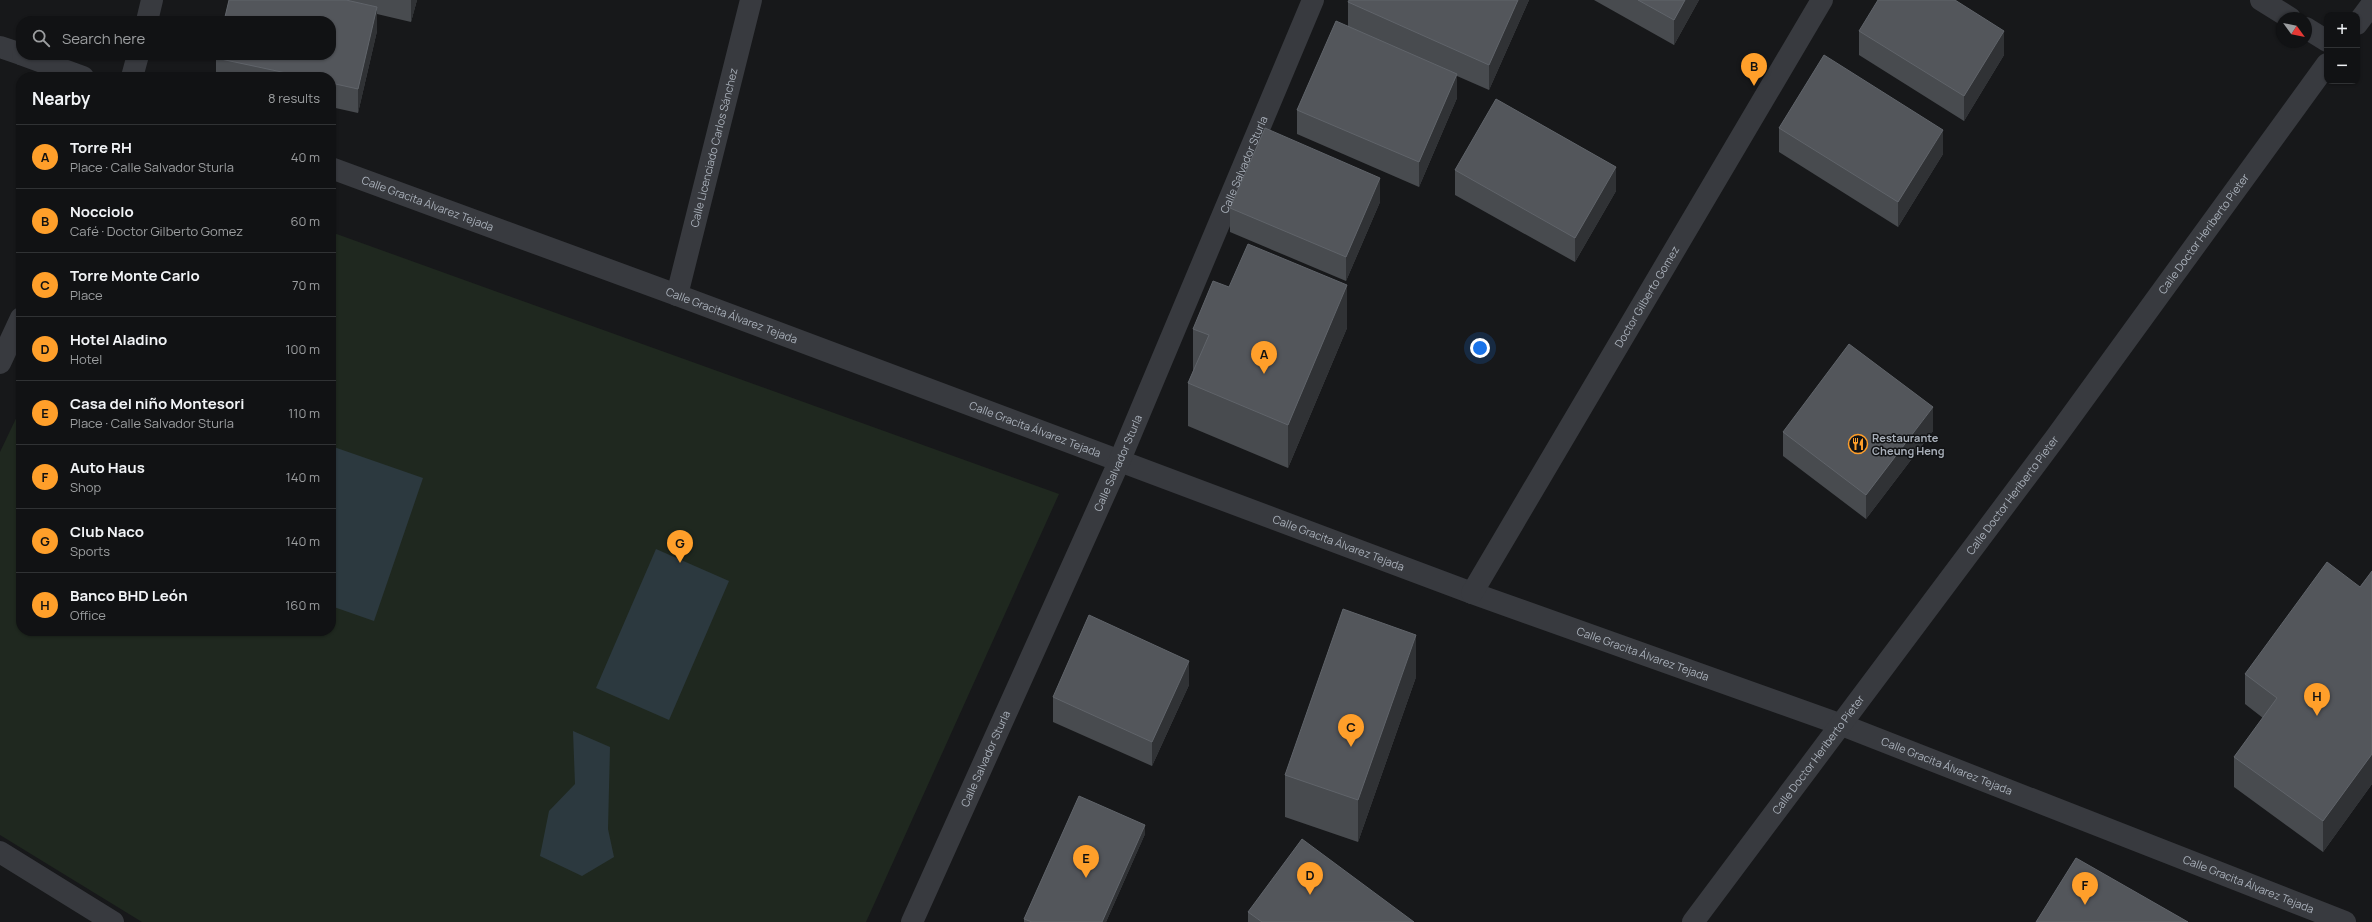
<!DOCTYPE html>
<meta charset="utf-8">
<style>
body{margin:0;font-family:Manrope,sans-serif;background:#1a1b1d;color:#f1f3f6}
.controls{position:absolute;right:12px;top:12px;display:grid;overflow:hidden;border-radius:8px;box-shadow:0 1px 3px #0004}
.controls button{width:36px;height:36px;display:grid;place-items:center;padding:0;border:0;border-bottom:1px solid #303234;background:#111214;color:#f1f3f6;font:20px sans-serif}
.compass{position:absolute;left:2276px;top:12px;width:36px;height:36px;border-radius:50%;background:#111214;box-shadow:0 1px 3px #0004;rotate:123deg}
.you{position:absolute;left:1480px;top:348px;width:14px;height:14px;margin:-10px;border:3px solid #fff;border-radius:50%;background:#1a73e8;box-shadow:0 0 0 6px #1a73e833}
.badge{display:grid;place-items:center;width:26px;height:26px;border-radius:50%;background:#ff9f2a;color:#111;font-size:13px;font-weight:700}
.pin{position:absolute;translate:-50% -33px;filter:drop-shadow(0 1px 2px #0008)}
.pin::after{content:'';position:absolute;top:21px;width:14px;height:12px;background:inherit;clip-path:polygon(0 0,100% 0,50% 100%)}
.list{margin:0;padding:0;list-style:none}
h2{display:flex;justify-content:space-between;align-items:center;height:52px;margin:0;padding:0 16px;font-size:17px}
h2 small{font-size:13px;font-weight:400;color:#9c9ea0}
.list li{display:grid;grid-template-columns:26px 1fr auto;gap:12px;align-items:center;box-sizing:border-box;height:64px;padding:0 16px;border-top:1px solid #303234}
.list b{display:block;font-size:15px;white-space:nowrap}
.list p{margin:0;font-size:13px;white-space:nowrap;color:#9c9ea0}
.list em{font-size:13px;font-style:normal;color:#9c9ea0}
.icon{flex:none;width:22px;height:22px;fill:none;stroke:currentColor;stroke-width:2;stroke-linecap:round;stroke-linejoin:round}
.map{position:relative;flex:none;width:2372px;height:922px;overflow:hidden}
.search{position:absolute;background:#111214;box-shadow:0 1px 3px #0004;left:16px;top:16px;width:320px;height:44px;display:flex;align-items:center;gap:10px;box-sizing:border-box;padding:0 14px;border-radius:16px;color:#9c9ea0;font-size:15px}
.panel{position:absolute;background:#111214;box-shadow:0 1px 3px #0004;left:16px;top:72px;width:320px;height:564px;border-radius:16px}
.map>svg:first-child{display:block}
.green{fill:#1f281f}
.water{fill:#2c393f}
.lines{fill:none;stroke-linecap:round;stroke-linejoin:round}
.minor{stroke:#383a3f;stroke-width:22}
.wall{fill:#484b4f}
.shaded-wall{fill:#303235}
.building{fill:#53565b;stroke:#60646a}
.labels{text-anchor:middle;stroke-width:3;stroke-linejoin:round;paint-order:stroke}
.street-label{font-size:11px;fill:#a9b0ba;stroke:#121315}
.poi-label{font-size:11px;font-weight:bold;fill:#a9b0ba;stroke:#121315;text-anchor:start}
</style>
<div class="map">
<svg width="2372" height="922" viewBox="0 0 2372 922">
<rect width="100%" height="100%" fill="#17181a"/>
<!-- green -->
<path class="green" d="M331,232l728,262 -193,428h-724l-142,-87v-383l21,-44v223h310z"/>
<!-- water -->
<path class="water" d="M331,446l92,32 -49,143 -43,-15z
M656,549l73,32 -60,139 -73,-32z
M573,731l37,16 -2,82 6,28 -32,19 -42,-20 9,-45 26,-27z"/>
<g class="lines">
<!-- minor -->
<g class="minor">
<path d="M2261,0l29,18"/>
<path d="M147,21l5,-21"/>
<path d="M2357,24l15,-20"/>
<path d="M2306,28l21,13"/>
<path d="M0,47l21,7"/>
<path d="M23,55l60,22"/>
<path d="M132,77l6,-22"/>
<path id="s1" d="M331,168l346,127 795,298 370,132 503,197"/>
<path id="s2" d="M677,295l74,-295"/>
<path d="M0,363l21,-45"/>
<path id="s3" d="M1472,593l350,-593"/>
<path d="M0,852l113,70"/>
<path id="s4" d="M912,922l207,-460 194,-462"/>
<path id="s5" d="M1693,922l363,-485 271,-373"/>
</g>
</g>
<!-- wall -->
<path class="wall" d="M229,0h188l-6,22 -34,-8v17l-19,82 -27,-6v-30h-115v-19z
M1529,0l-40,90 -32,-14v22l-38,89 -122,-53v-24l51,-83v-25z
M1594,0h105l-25,45z
M1859,31l145,24 -40,66 -105,-66z
M1779,128l164,26 -45,73 -119,-75z
M1455,170l161,21 -41,71 -120,-67z
M1380,202l-34,79 -116,-49v-24z
M1229,287l118,41 -59,140 -100,-42v-43l5,-12v-42z
M1933,431l-67,88 -83,-63v-24z
M2372,571v213l-49,68 -89,-65v-30l29,-39 -18,-14v-30l115,-87z
M1416,677l-58,165 -73,-25v-42z
M1189,685l-37,81 -99,-44v-25z
M1145,834l-39,88h-82v-3z
M1248,912l166,10h-166z"/>
<!-- shaded-wall -->
<path class="shaded-wall" d="M411,0h6l-6,22z
M1518,0h11l-40,90v-25z
M1685,0h14l-25,45v-25z
M377,7v24l-19,82v-24z
M2004,31v24l-40,66v-25z
M1457,74v24l-38,89v-25z
M1943,130v24l-45,73v-25z
M1616,167v24l-41,71v-24z
M1380,178v24l-34,79v-24z
M1347,285v43l-59,140v-43z
M1933,407v24l-67,88v-24z
M1416,635v42l-58,165v-42z
M1189,661v24l-37,81v-24z
M2372,754v30l-49,68v-31z
M1145,825v9l-39,88h-4z"/>
<!-- building -->
<path class="building" d="M229,0h117l31,7 -19,82 -27,-6v-6h-26l-89,-19v-3h115v-34h-107z
M1349,0h169l-29,65 -141,-63z
M1638,0h47l-11,20z
M1878,0h77l49,31 -40,65 -105,-65z
M1336,21l121,53 -38,88 -122,-52z
M1824,55l119,75 -45,72 -119,-74z
M1496,99l120,68 -41,71 -120,-68z
M1265,128l115,50 -34,79 -116,-49z
M1248,244l99,41 -59,140 -100,-42 21,-48 -16,-6 20,-48 16,6z
M1849,344l84,63 -67,88 -83,-63z
M2327,562l33,25 12,-16v183l-49,67 -89,-64 43,-59 -32,-24z
M1343,609l73,26 -58,165 -73,-25z
M1089,615l100,46 -37,81 -99,-45z
M1079,796l66,29 -43,97h-70l-8,-3z
M1302,839l112,83h-152l-14,-10z
M2076,858l112,64h-152z"/>
<!-- icons -->
<defs>
<g id="restaurant-ring" transform="scale(1)"><circle r="9.5" fill="#121315" stroke="#ff9f2a" stroke-width="1.5"/><path d="M-5-6h1v4h1v-4h1v4h1v-4h1v5L-1.5 .5V6h-2V.5L-5-1ZM5-6V6H3V1.5H1.5Q1.5-4 5-6Z" fill="#ff9f2a"/></g>
</defs>
<g fill-rule="evenodd">
<use href="#restaurant-ring" x="1858" y="444"/>
</g>
<g class="labels">
<!-- street labels -->
<g class="street-label">
<text dy="4" stroke="none"><textPath href="#s2" startOffset="152">Calle Licenciado Carlos Sánchez</textPath></text>
<text dy="4" stroke="none"><textPath href="#s4" startOffset="827">Calle Salvador Sturla</textPath></text>
<text dy="4" stroke="none"><textPath href="#s1" startOffset="103">Calle Gracita Álvarez Tejada</textPath></text>
<text dy="4" stroke="none"><textPath href="#s5" startOffset="857">Calle Doctor Heriberto Pieter</textPath></text>
<text dy="4" stroke="none"><textPath href="#s3" startOffset="344">Doctor Gilberto Gomez</textPath></text>
<text dy="4" stroke="none"><textPath href="#s1" startOffset="427">Calle Gracita Álvarez Tejada</textPath></text>
<text dy="4" stroke="none"><textPath href="#s1" startOffset="751">Calle Gracita Álvarez Tejada</textPath></text>
<text dy="4" stroke="none"><textPath href="#s4" startOffset="503">Calle Salvador Sturla</textPath></text>
<text dy="4" stroke="none"><textPath href="#s5" startOffset="533">Calle Doctor Heriberto Pieter</textPath></text>
<text dy="4" stroke="none"><textPath href="#s1" startOffset="1075">Calle Gracita Álvarez Tejada</textPath></text>
<text dy="4" stroke="none"><textPath href="#s1" startOffset="1399">Calle Gracita Álvarez Tejada</textPath></text>
<text dy="4" stroke="none"><textPath href="#s5" startOffset="209">Calle Doctor Heriberto Pieter</textPath></text>
<text dy="4" stroke="none"><textPath href="#s4" startOffset="179">Calle Salvador Sturla</textPath></text>
<text dy="4" stroke="none"><textPath href="#s1" startOffset="1723">Calle Gracita Álvarez Tejada</textPath></text>
<text dy="4" stroke="none"><textPath href="#s1" startOffset="2047">Calle Gracita Álvarez Tejada</textPath></text>
</g>
<!-- poi labels -->
<g class="poi-label">
<text x="1872" y="442">Restaurante<tspan x="1872" dy="13">Cheung Heng</tspan></text>
</g>
</g>
</svg>
<div class="controls">
<button>+</button>
<button>−</button>
</div>
<svg class="compass" viewBox="-18 -18 36 36"><path d="M0-13l5 13h-10z" fill="#e53935"/><path d="M0 13l5-13h-10z" fill="#9c9ea0"/></svg>
<div class="you"></div>
<div class="pin badge" style="left:1264px;top:374px">A</div>
<div class="pin badge" style="left:1754px;top:86px">B</div>
<div class="pin badge" style="left:1351px;top:747px">C</div>
<div class="pin badge" style="left:1310px;top:895px">D</div>
<div class="pin badge" style="left:1086px;top:878px">E</div>
<div class="pin badge" style="left:2085px;top:905px">F</div>
<div class="pin badge" style="left:680px;top:563px">G</div>
<div class="pin badge" style="left:2317px;top:716px">H</div>
<div class="search"><svg class="icon" aria-label="search" viewBox="0 0 24 24"><circle cx="10" cy="10" r="6"/><path d="M15 15l6 6"/></svg>Search here</div>
<section class="panel">
<h2>Nearby<small>8 results</small></h2>
<ul class="list">
<li><span class="badge">A</span><div><b>Torre RH</b><p>Place · Calle Salvador Sturla</p></div><em>40 m</em></li>
<li><span class="badge">B</span><div><b>Nocciolo</b><p>Café · Doctor Gilberto Gomez</p></div><em>60 m</em></li>
<li><span class="badge">C</span><div><b>Torre Monte Carlo</b><p>Place</p></div><em>70 m</em></li>
<li><span class="badge">D</span><div><b>Hotel Aladino</b><p>Hotel</p></div><em>100 m</em></li>
<li><span class="badge">E</span><div><b>Casa del niño Montesori</b><p>Place · Calle Salvador Sturla</p></div><em>110 m</em></li>
<li><span class="badge">F</span><div><b>Auto Haus</b><p>Shop</p></div><em>140 m</em></li>
<li><span class="badge">G</span><div><b>Club Naco</b><p>Sports</p></div><em>140 m</em></li>
<li><span class="badge">H</span><div><b>Banco BHD León</b><p>Office</p></div><em>160 m</em></li>
</ul>
</section>
</div>
